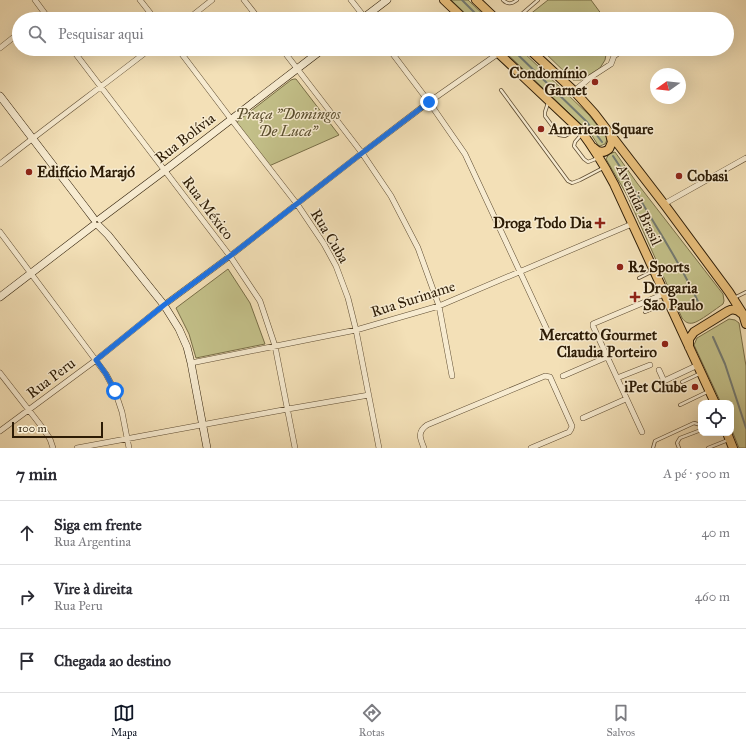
<!DOCTYPE html>
<html lang="pt">
<meta charset="utf-8">
<style>
body{margin:0;font-family:"IM FELL Great Primer",serif;background:#f7f7f7;color:#2b2b33}
.controls{position:absolute;right:12px;bottom:12px;display:grid;overflow:hidden;border-radius:8px;box-shadow:0 4px 16px #0002}
.controls button{width:36px;height:36px;display:grid;place-items:center;padding:0;border:0;border-bottom:1px solid #e1e1e2;background:#fff;color:#2b2b33;font:20px sans-serif}
.compass{position:absolute;left:650px;top:68px;width:36px;height:36px;border-radius:50%;background:#fff;box-shadow:0 4px 16px #0002;rotate:255deg}
.scale{position:absolute;left:12px;bottom:10px;width:91px;box-sizing:border-box;padding-left:4px;border:2px solid #2c1b05;border-top:0;font-size:11px;line-height:14px;white-space:nowrap;color:#2c1b05;-webkit-text-stroke:3px #f7ebd0;paint-order:stroke}
.stop{position:absolute;width:12px;height:12px;margin:-9px;border:3px solid #1a73e8;border-radius:50%;background:#fff}
.stop.end{background:#1a73e8;border-color:#fff;box-shadow:0 1px 4px #0008}
.list{margin:0;padding:0;list-style:none}
h2{display:flex;justify-content:space-between;align-items:center;height:52px;margin:0;padding:0 16px;font-size:17px}
h2 small{font-size:13px;font-weight:400;color:#7c7c81}
.list li{display:grid;grid-template-columns:26px 1fr auto;gap:12px;align-items:center;box-sizing:border-box;height:64px;padding:0 16px;border-top:1px solid #e1e1e2}
.list b{display:block;font-size:15px;white-space:nowrap}
.list p{margin:0;font-size:13px;white-space:nowrap;color:#7c7c81}
.list em{font-size:13px;font-style:normal;color:#7c7c81}
.icon{flex:none;width:22px;height:22px;fill:none;stroke:currentColor;stroke-width:2;stroke-linecap:round;stroke-linejoin:round}
.map{position:relative;flex:none;width:746px;height:448px;overflow:hidden}
.search{position:absolute;background:#fff;box-shadow:0 4px 16px #0002;left:12px;right:12px;top:12px;height:44px;display:flex;align-items:center;gap:10px;box-sizing:border-box;padding:0 14px;border-radius:22px;color:#7c7c81;font-size:15px}
.sheet{height:244px;background:#fff}
nav{display:flex;justify-content:space-around;align-items:center;box-sizing:border-box;height:56px;border-top:1px solid #e1e1e2;background:#fff;font-size:11px;color:#7c7c81}
nav a{display:grid;justify-items:center;gap:2px}
nav .on{color:#111827}
.map>svg:first-child{display:block}
.green{fill:#c3c089;stroke:#786e47}
.lines{fill:none;stroke-linecap:round;stroke-linejoin:round}
.stream{stroke:#737a72;stroke-width:2}
.service-casing{stroke:#5e4c32;stroke-width:4}
.minor-casing{stroke:#5e4c32;stroke-width:6}
.secondary-casing{stroke:#2c1b05;stroke-width:8}
.primary-casing{stroke:#2c1b05;stroke-width:10}
.service{stroke:#f7ebd0;stroke-width:2.5}
.minor{stroke:#f7ebd0;stroke-width:5}
.secondary{stroke:#f7ebd0;stroke-width:7}
.primary{stroke:#eac07c;stroke-width:8}
.route{stroke:#1a73e8;stroke-width:5}
.poi-dot{fill:#8f2418;stroke:#f7ebd0;stroke-width:1.5}
.labels{text-anchor:middle;stroke-width:3;stroke-linejoin:round;paint-order:stroke}
.poi-label{font-size:15px;font-weight:bold;fill:#2c1b05;stroke:#f7ebd0;text-anchor:start}
.park-label{font-size:15px;font-style:italic;fill:#594d2d;stroke:#f7ebd0}
.street-label{font-size:15px;fill:#2c1b05;stroke:#f7ebd0}
</style>
<div class="map">
<svg width="746" height="448" viewBox="0 0 746 448">
<rect width="100%" height="100%" fill="#f3e0b7"/>
<filter id="stains"><feTurbulence type="fractalNoise" baseFrequency=".005" numOctaves="4"/><feColorMatrix values="0 0 0 0 .2 0 0 0 0 .09 0 0 0 0 .02 0 0 0 .5 -.17"/></filter>
<radialGradient id="worn" r=".72"><stop offset=".6" stop-color="#630" stop-opacity="0"/><stop offset="1" stop-color="#630" stop-opacity=".3"/></radialGradient>
<!-- green -->
<path class="green" d="M451,0h17l20,19h-17z
M548,0h43l14,19h-81z
M502,49h18l69,66 18,23v2l-2,4 -5,2 -2,-1 -7,-11z
M541,49h66l-2,11 -5,8 -19,12h-8z
M294,79h2l43,56 -70,31 -32,-43 1,-2 53,-41z
M615,152l22,31 86,111 1,7 -1,3c-6,4 -24,18 -30,19 -5,1 -8,-1 -11,-5l-55,-123 -21,-36 3,-5z
M228,269l22,34 15,41 -69,14 -7,-24 -13,-26z
M729,319l6,1 4,3 7,43v82h-7l-8,-20v-25h-10l-27,-58 3,-7z"/>
<g class="lines">
<!-- stream -->
<path class="stream" d="M462,0l19,19
M512,49l75,73 15,20
M613,156c14,21 27,43 40,65 18,29 35,58 49,89
M713,337l12,27 21,64"/>
<!-- service casing -->
<g class="service-casing">
<path id="service" d="M503,0c5,5 9,4 14,0
M516,19l22,-19
M501,90l67,91 4,2 8,-3 23,-12
M548,103l-3,9v4l14,19 6,1 7,-4 6,-1
M581,135l-6,7 -1,4 10,13 4,3 10,-4
M639,278l14,-7
M734,298l12,-6
M645,312l23,-10
M682,382l17,-8
M680,405l29,-14
M653,448l2,-7 39,-18 7,2
M679,448l-2,-5 3,-5 21,-8
M708,448l20,-8"/>
</g>
<!-- minor casing -->
<g class="minor-casing">
<path id="minor" d="M35,0l14,19
M140,0l15,19
M244,0l15,19
M351,0l15,19
M38,19l7,-5
M188,19l24,-19
M0,48l19,-15
M72,49l158,207 30,45 15,45 20,102
M178,49l53,70 66,85 27,40 12,22 12,32 8,32 23,118
M282,49l80,104 29,43 27,52 21,58 13,70
M389,49l40,53 36,52 84,180
M574,91l17,-14 20,-13 3,-8 10,-7
M0,164c49,-39 100,-76 150,-115
M664,204l82,-46
M0,232l106,142 9,17 7,21 7,36
M191,363l165,-33 83,-24 193,-82
M659,370l5,11 34,-16
M0,373l42,54 8,12 3,9
M563,376l44,-19
M617,378l33,-13
M583,418l43,-19
M0,431l96,-71 68,-55 66,-49 132,-103 67,-51 70,-49
M642,432l-49,-106v-2l2,-1 69,-29
M77,448l211,-39 81,-14
M424,448c-4,-10 -7,-16 3,-23l118,-49 5,1 22,49 -1,3 -2,3 -38,16"/>
</g>
<!-- secondary casing -->
<g class="secondary-casing">
<path id="secondary" d="M362,19l25,-19
M0,96l88,115 6,8
M100,219l64,-48 159,-122
M99,226l9,9 56,70 15,24 8,18 4,16 16,85
M0,297l94,-72"/>
</g>
<!-- primary casing -->
<g class="primary-casing">
<path id="primary" d="M444,0l20,19
M476,0l20,19
M494,49l86,81c13,17 24,35 34,54l101,219
M529,49l45,42 20,22 70,91 65,88 14,22 3,10
M594,148c5,5 10,5 15,1l3,-7 -2,-8
M689,347v-8l5,-7 34,-21c5,-3 10,-1 14,3
M727,433l6,15"/>
</g>
<!-- service -->
<use href="#service" class="service"/>
<!-- minor -->
<use href="#minor" class="minor"/>
<!-- secondary -->
<use href="#secondary" class="secondary"/>
<!-- primary -->
<use href="#primary" class="primary"/>
</g>
<g class="lines">
<!-- route -->
<path class="route" d="M115,391l-9,-17 -10,-14 68,-55 66,-49 132,-103 67,-51"/>
</g>
<!-- markers -->
<g class="poi-dot">
<circle cx="595" cy="82" r="4"/>
<circle cx="541" cy="129" r="4"/>
<circle cx="29" cy="172" r="4"/>
<circle cx="679" cy="176" r="4"/>
<path d="M598 217h4v4h4v4h-4v4h-4v-4h-4v-4h4z"/>
<circle cx="620" cy="267" r="4"/>
<path d="M633 291h4v4h4v4h-4v4h-4v-4h-4v-4h4z"/>
<circle cx="665" cy="344" r="4"/>
<circle cx="695" cy="387" r="4"/>
</g>
<g class="labels">
<!-- poi labels -->
<g class="poi-label">
<text x="587" y="78" text-anchor="end">Condomínio<tspan x="587" dy="17">Garnet</tspan></text>
<text x="549" y="134">American Square</text>
<text x="37" y="177">Edifício Marajó</text>
<text x="687" y="181">Cobasi</text>
<text x="592" y="228" text-anchor="end">Droga Todo Dia</text>
<text x="628" y="272">R2 Sports</text>
<text x="643" y="293">Drogaria<tspan x="643" dy="17">São Paulo</tspan></text>
<text x="657" y="340" text-anchor="end">Mercatto Gourmet<tspan x="657" dy="17">Claudia Porteiro</tspan></text>
<text x="687" y="392" text-anchor="end">iPet Clube</text>
</g>
<!-- park labels -->
<g class="park-label">
<text x="288" y="119">Praça "Domingos<tspan x="288" dy="17">De Luca"</tspan></text>
</g>
<!-- street labels -->
<g class="street-label">
<text transform="translate(185 138) rotate(-38)" y="5">Rua Bolívia</text>
<text transform="translate(639 205) rotate(65)" y="5">Avenida Brasil</text>
<text transform="translate(208 208) rotate(53)" y="5">Rua México</text>
<text transform="translate(330 236) rotate(59)" y="5">Rua Cuba</text>
<text transform="translate(413 299) rotate(-18)" y="5">Rua Suriname</text>
<text transform="translate(51 378) rotate(-37)" y="5">Rua Peru</text>
</g>
</g>
<rect width="100%" height="100%" filter="url(#stains)"/>
<rect width="100%" height="100%" fill="url(#worn)"/>
</svg>
<div class="controls">
<button><svg class="icon" aria-label="locate" viewBox="0 0 24 24"><circle cx="12" cy="12" r="6"/><path d="M12 2v4M12 18v4M2 12h4M18 12h4"/></svg></button>
</div>
<svg class="compass" viewBox="-18 -18 36 36"><path d="M0-13l5 13h-10z" fill="#e53935"/><path d="M0 13l5-13h-10z" fill="#7c7c81"/></svg>
<div class="scale">100 m</div>
<div class="stop" style="left:115px;top:391px"></div>
<div class="stop end" style="left:429px;top:102px"></div>
<div class="search"><svg class="icon" aria-label="search" viewBox="0 0 24 24"><circle cx="10" cy="10" r="6"/><path d="M15 15l6 6"/></svg>Pesquisar aqui</div>
</div>
<section class="sheet">
<h2>7 min<small>A pé · 500 m</small></h2>
<ul class="list">
<li><svg class="icon" aria-label="ahead" viewBox="0 0 24 24"><path d="M12 20V5M6 11l6-6 6 6"/></svg><div><b>Siga em frente</b><p>Rua Argentina</p></div><em>40 m</em></li>
<li><svg class="icon" aria-label="right" viewBox="0 0 24 24"><path d="M7 20v-9h11M14 6l5 5-5 5"/></svg><div><b>Vire à direita</b><p>Rua Peru</p></div><em>460 m</em></li>
<li><svg class="icon" aria-label="arrive" viewBox="0 0 24 24"><path d="M6 21V4h12l-3 4 3 4H6"/></svg><div><b>Chegada ao destino</b></div></li>
</ul>
</section>
<nav>
<a class="on"><svg class="icon" aria-label="map" viewBox="0 0 24 24"><path d="M3 6l6-2 6 2 6-2v14l-6 2-6-2-6 2zM9 4v14M15 6v14"/></svg>Mapa</a>
<a><svg class="icon" aria-label="directions" viewBox="0 0 24 24"><path d="M12 3l9 9-9 9-9-9zM9 14v-3h6M13 9l2 2-2 2"/></svg>Rotas</a>
<a><svg class="icon" aria-label="saved" viewBox="0 0 24 24"><path d="M7 4h10v16l-5-4-5 4z"/></svg>Salvos</a>
</nav>
